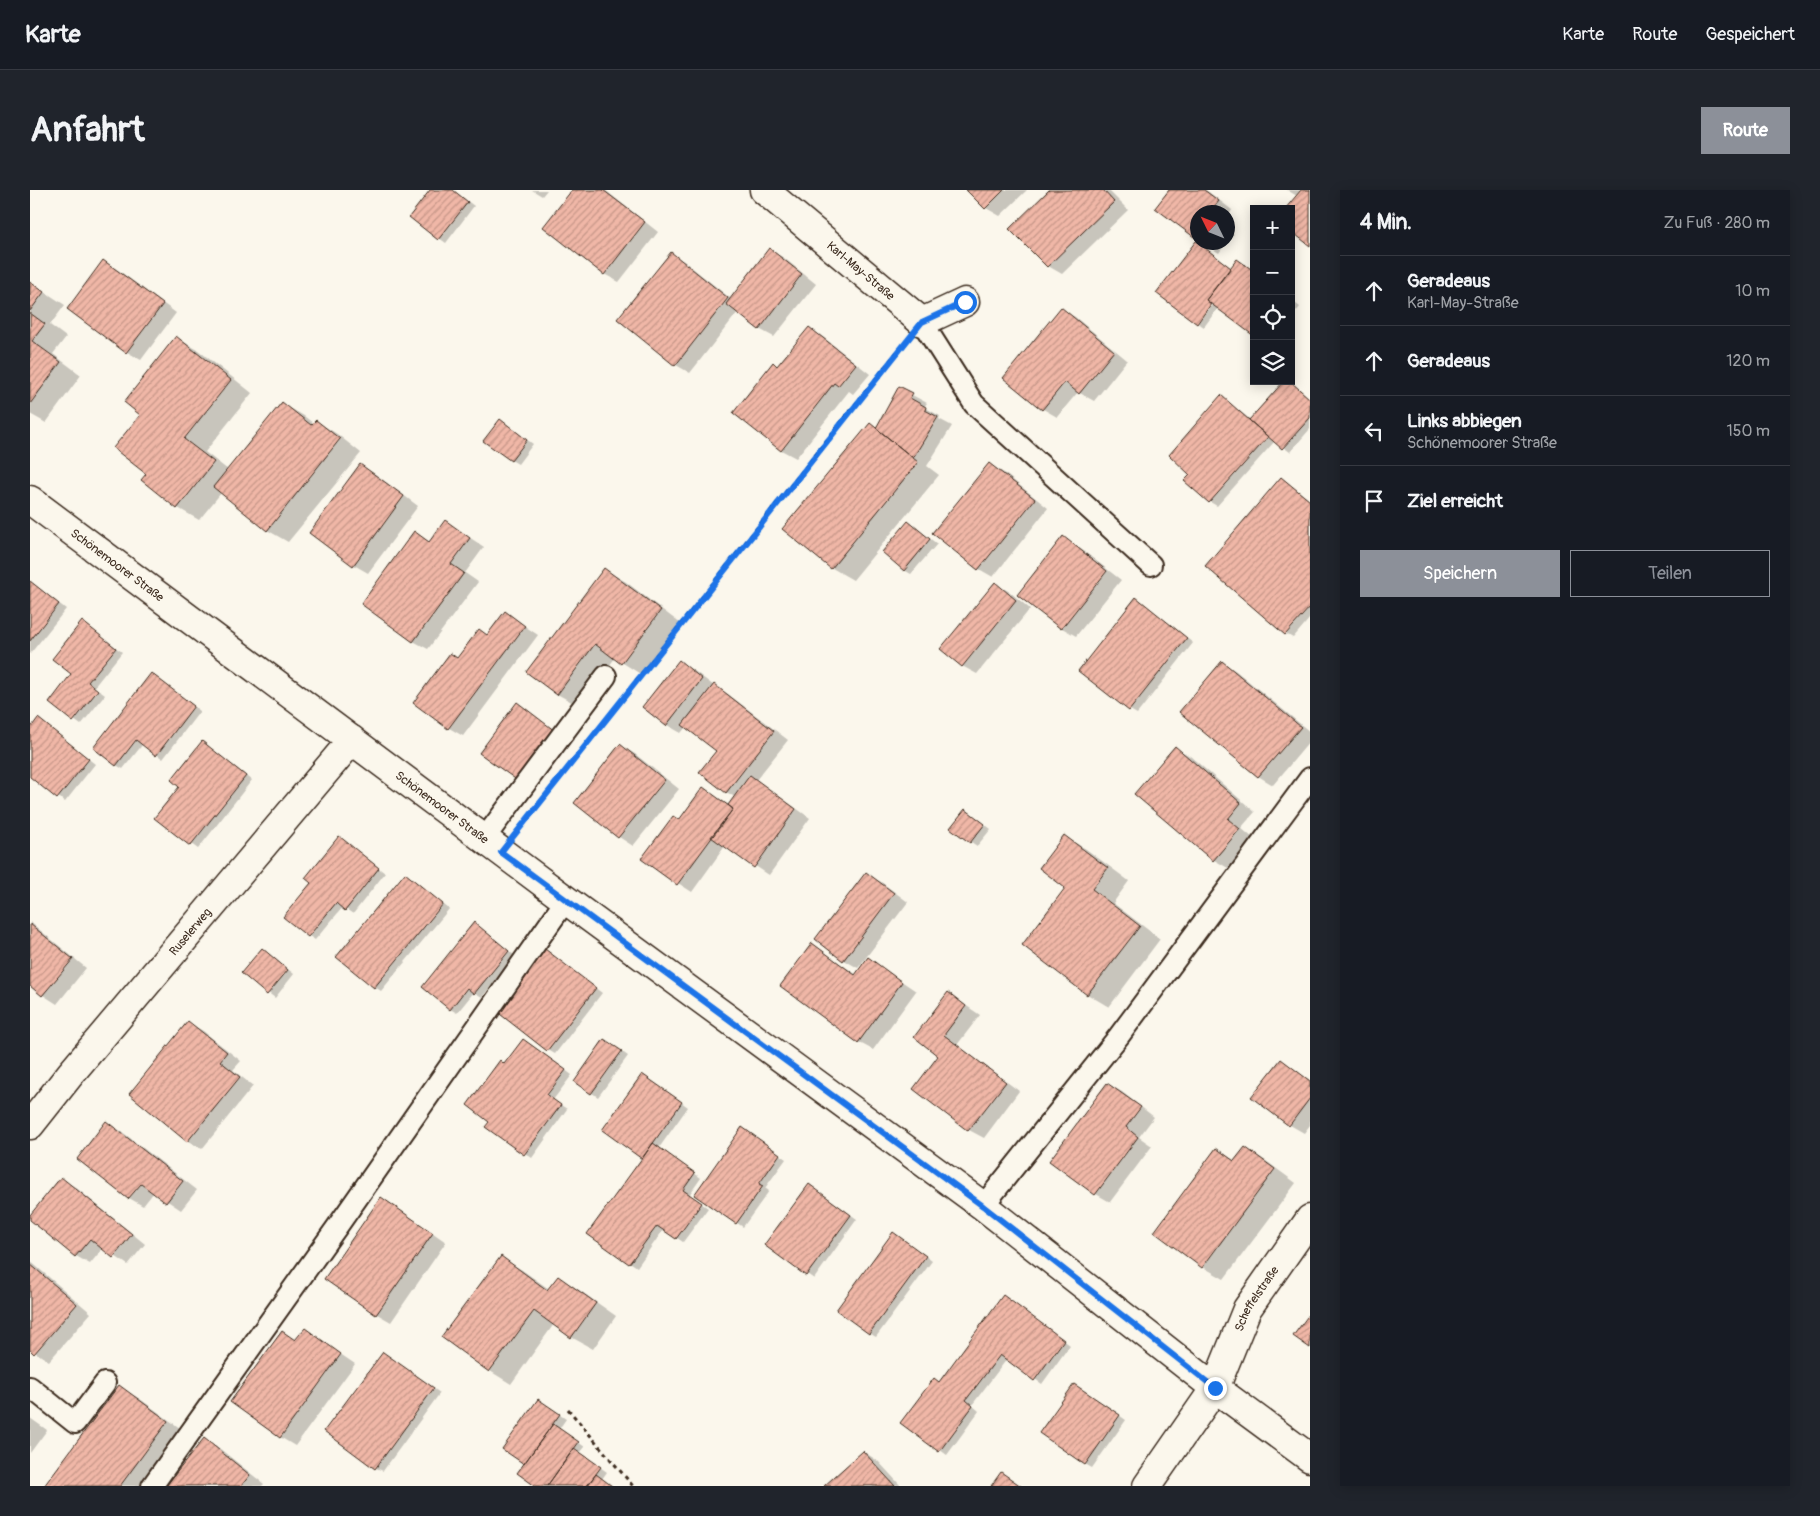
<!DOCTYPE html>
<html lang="de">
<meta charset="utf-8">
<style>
body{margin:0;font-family:Pangolin,sans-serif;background:#20242c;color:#f1f3f6}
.controls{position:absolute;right:15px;top:15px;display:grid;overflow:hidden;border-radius:0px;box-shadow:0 2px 12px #0003}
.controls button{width:45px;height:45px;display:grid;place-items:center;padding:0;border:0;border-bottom:1px solid #363941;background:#171b24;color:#f1f3f6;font:25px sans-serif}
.compass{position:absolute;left:1160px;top:15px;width:45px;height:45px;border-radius:50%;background:#171b24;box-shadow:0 2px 12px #0003;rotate:313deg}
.stop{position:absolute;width:15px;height:15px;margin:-11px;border:4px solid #1a73e8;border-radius:50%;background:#fff}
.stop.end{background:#1a73e8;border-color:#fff;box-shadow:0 1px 5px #0008}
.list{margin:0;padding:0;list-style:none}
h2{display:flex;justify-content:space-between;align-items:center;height:65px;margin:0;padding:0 20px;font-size:21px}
h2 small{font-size:16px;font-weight:400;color:#9ea1a6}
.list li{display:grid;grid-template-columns:32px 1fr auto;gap:15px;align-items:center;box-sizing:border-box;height:70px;padding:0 20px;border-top:1px solid #363941}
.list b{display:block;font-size:19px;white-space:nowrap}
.list p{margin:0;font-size:16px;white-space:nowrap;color:#9ea1a6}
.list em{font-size:16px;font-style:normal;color:#9ea1a6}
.actions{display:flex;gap:10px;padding:15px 20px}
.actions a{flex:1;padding:11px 0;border:1px solid #8c9099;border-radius:0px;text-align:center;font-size:18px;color:#8c9099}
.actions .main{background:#8c9099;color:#fff}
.icon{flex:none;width:28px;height:28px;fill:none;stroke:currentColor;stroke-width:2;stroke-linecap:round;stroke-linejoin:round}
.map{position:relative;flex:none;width:1280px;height:1296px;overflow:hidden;border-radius:0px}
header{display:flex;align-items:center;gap:30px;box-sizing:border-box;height:70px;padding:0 25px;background:#171b24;border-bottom:1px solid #363941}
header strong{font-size:24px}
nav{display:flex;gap:28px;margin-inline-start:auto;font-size:18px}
.intro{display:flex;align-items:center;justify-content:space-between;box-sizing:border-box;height:120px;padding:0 30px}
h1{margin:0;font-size:35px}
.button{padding:12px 22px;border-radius:0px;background:#8c9099;color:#fff;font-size:18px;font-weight:700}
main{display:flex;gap:30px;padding:0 30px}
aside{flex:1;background:#171b24;border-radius:0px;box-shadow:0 2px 12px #0003}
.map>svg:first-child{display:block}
.shadow{fill:#0003}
.building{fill:url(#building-hatch);stroke:#3b2a1e}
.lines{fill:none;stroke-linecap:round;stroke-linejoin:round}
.lane-casing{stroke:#3b2a1e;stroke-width:24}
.street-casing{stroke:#3b2a1e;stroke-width:31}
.secondary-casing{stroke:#3b2a1e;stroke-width:31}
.path{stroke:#3b2a1e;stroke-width:3;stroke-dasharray:4 4;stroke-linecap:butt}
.lane{stroke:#fbf7ec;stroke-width:20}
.street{stroke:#fbf7ec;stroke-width:28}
.secondary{stroke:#fbf7ec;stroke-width:28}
.route{stroke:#1a73e8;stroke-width:6}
.labels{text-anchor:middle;stroke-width:4.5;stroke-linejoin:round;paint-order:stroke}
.street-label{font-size:12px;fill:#3b2a1e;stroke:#fbf7ec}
</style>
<header>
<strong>Karte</strong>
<nav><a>Karte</a><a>Route</a><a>Gespeichert</a></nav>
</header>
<div class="intro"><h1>Anfahrt</h1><a class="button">Route</a></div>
<main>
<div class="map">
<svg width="1280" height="1296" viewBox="0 0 1280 1296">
<defs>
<pattern id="building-hatch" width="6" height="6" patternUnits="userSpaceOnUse" patternTransform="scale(1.25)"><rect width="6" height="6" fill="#f0b7a7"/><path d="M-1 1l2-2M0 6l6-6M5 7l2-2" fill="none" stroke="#c49587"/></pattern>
</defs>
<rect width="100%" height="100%" fill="#fbf7ec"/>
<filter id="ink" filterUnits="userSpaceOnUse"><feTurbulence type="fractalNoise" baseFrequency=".02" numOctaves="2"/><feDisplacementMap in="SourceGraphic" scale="10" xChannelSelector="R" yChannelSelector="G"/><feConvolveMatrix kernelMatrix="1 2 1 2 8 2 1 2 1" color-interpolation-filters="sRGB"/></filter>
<g filter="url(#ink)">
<!-- shadow -->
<path class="shadow" d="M401,0h22l21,16 -28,37 -36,-26z
M502,0h15l-5,6z
M543,0h32l53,42 -39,50 -15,-8z
M938,0h59l-27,26 -14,-8z
M1021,0h57l20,20 -66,64 -14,-8z
M1140,0h36l26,20 -4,7v-5h-30z
M1257,0h23v55l-13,-49z
M1198,39l6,5 -6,8z
M1172,52h25l-8,11z
M1173,57l29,22 6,-9 16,11 -36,37 -14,19 -6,-4 18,-23 -2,-2 -18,24z
M739,60l15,8 32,26 -42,53 -15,-8 -21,-17 -48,61 -14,-8 -5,-111 14,8 46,37z
M74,72l14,8 58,43 -35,47 -14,-8z
M0,92l35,23 -15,20 16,12 -13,17 28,21 -35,48 -16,-9z
M1261,110l9,7 -9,11z
M1031,119l14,8 52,43 -33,41 -16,-9 -21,25 -14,-8z
M779,139l14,8 47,37 -17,20 -4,-3 -53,67 -15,-8 -3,-83z
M147,148l21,12 54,43 -47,59 23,18 55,-66 21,12 10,8 2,-3 21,13 24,19 -73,89 -21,-12 -46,-37 -22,27 -21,-12 -30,-34 -7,-59z
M1260,191l20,17v31l-20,23 -15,-11 -58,65 -7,-4 -24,-21 6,-7 30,-77 29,23z
M869,198l28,15 -3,4 16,9 -1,3 13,7 -25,40 12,9 -86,105 -21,-12 45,-139z
M477,235l26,19 -15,20 -7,-4z
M959,274l15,9 44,35 -55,69 -14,-8z
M330,275l15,9 43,32 -50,67 -14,-8z
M1252,288l28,22v118l-17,20 -7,-4 -79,-68z
M415,331l39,26 -19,26 13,9 -50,67 -15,-8 2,-108 15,9z
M879,332l28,22 -26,30 -7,-4z
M1033,348l14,8 44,34 -45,56 -14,-8 -43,-34z
M575,380l21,12 55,42 -39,51 -27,-17 -36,48 -22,-12z
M0,391l36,28 -36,45z
M965,394l15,8 20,17 -53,65 -15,-8z
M1113,413l50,40 -56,71 -7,-4z
M475,423l33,22 -75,101 -14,-8 -34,-25 43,-44 30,-23z
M52,432l40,30 -28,35 11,8 -24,30 -31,-23 23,-28z
M649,472l14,8 21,16 14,8 60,46 -32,40 54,38 -41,57 -44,-29 -33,46 -14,-9 2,-62 23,-33 26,17 6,-8 -9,-5 -9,-41 -31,-24 -5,6 -14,-8z
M1192,472l14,9 74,61v9l-37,44 -15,-9z
M128,489l42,32 -37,48 -20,-15 -20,25 -7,-4z
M9,530l56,44 -30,38 -35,-27v-44z
M172,552l50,38 -54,69 -42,-31 25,-31z
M591,556l14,8 44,35 -46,57 -14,-9 -44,-35z
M1145,558l15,8 65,56 -14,16 12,10 -25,30 -14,-8z
M936,620l25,19 -14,17 -6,-4z
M1035,647l21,12 43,32 -16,22 47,36 -51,68 -22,-13 -20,-106z
M310,648l45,35 -32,41 -10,-7 -28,33 -6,-4 4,-53z
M836,684l15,8 27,20 -50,66 -14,-8 -27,-21z
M382,689l37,30 -68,82 -6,-4z
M0,732l56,46 -29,36 -14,-9 -13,-10z
M451,738l34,28 -33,41 -8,-5 -17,21 -7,-4z
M783,755l44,30 12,-16 47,32 -43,59 -15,-8z
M515,760l57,43 -47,61 -7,-4z
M239,764l25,20 -19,24 -33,-25z
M919,804l31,21 -23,30 62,46 -35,47 -15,-8 -54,-41 25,-34z
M159,833l14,8 38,30 -8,9 20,16 -51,63 -14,-8z
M500,854l42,31 -19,25 14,9 -35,49 -45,-32 4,-5 14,-56z
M581,854l17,12 -30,41 -6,-4z
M1251,871l29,19v45l-6,8 -14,-8z
M619,889l39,28 -29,41 42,30 -12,17 19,13 -25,34 -19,-13 -27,38 -48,-33 54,-76z
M1078,894l14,8 32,25 -15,20 13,9 -42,56 -14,-8z
M76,932l15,9 76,59 -16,20 -27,-18 -11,14 -14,-8z
M719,943l37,26 -21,29 4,3 -26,36 -6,-4z
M1215,958l21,13 30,22 -72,96 -21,-12 14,-117 19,11z
M31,989l14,8 70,57 -17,21 -25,-17 -13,16 -14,-8 -46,-37z
M786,1000l41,29 -43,60 -48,-34z
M366,1017l50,35 -55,80 -14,-8z
M870,1047l32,24 -56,76 -7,-4z
M471,1068l21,12 27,19 9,-12 21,13 37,26 -23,33 -22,-12 -17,-13 -43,60 -21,-13 -47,-34z
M0,1071l61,52 -42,48 -19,-12z
M980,1111l60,44 -28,39 -35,-25 -35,46 7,6 -32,44 -45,-33 38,-39z
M275,1140l50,34 -60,82 -15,-9 3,-104 14,8z
M353,1163l57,40 -57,78 -7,-3z
M89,1197l21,12 48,35 -38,52h-104z
M1051,1199l45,31 -34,48 -7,-4z
M515,1215l21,14 -7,10 26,18 -5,6 27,19 -5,7 9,7h-74l-11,-22z
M0,1228l17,12 -17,23z
M174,1250l15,8 45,36 -2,2h-94z
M834,1262l14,9 23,25h-75z"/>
<!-- building -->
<path class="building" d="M400,0h23l15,12 -30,38 -29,-23z
M542,0h31l42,32 -41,53 -61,-48z
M936,0h38l-19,19z
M1019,0h54l11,12 -67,65 -38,-38z
M1139,0h35l15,11 -9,11h-12v28l-43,-32z
M1271,0h9v56l-19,-15v-22h-6z
M1166,51l35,27 -25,32 5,4 -14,20 -41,-31z
M739,58l33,26 -43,56 -33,-26z
M641,62l57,46 -53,68 -58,-47z
M1207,69l17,12v65l-48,-36z
M73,70l60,44 -37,49 -59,-44z
M0,92l14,10 -14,19z
M1031,117l53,44 -35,43 -14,-12 -23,28 -39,-32z
M0,123l15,11 -13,17 29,21 -31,42z
M779,137l47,37 -18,22 -4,-3 -53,68 -48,-38 40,-51 4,4z
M146,146l55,44 -47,59 30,23 -37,47 -36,-29 5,-6 -33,-26 27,-33 -16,-13z
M1254,191h6l20,18v19l-28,31 -33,-29z
M869,196l14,7 -3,5 16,9 -1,3 13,7 -25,41 -37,-30z
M1191,205l47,42 -59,66 -25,-22 6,-6 -21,-20z
M252,212l29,23 5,-5 24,19 -73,92 -54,-44z
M470,229l27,21 -16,21 -28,-20z
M840,233l48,39 -87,107 -49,-40z
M959,273l46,36 -57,71 -46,-37z
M330,274l44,32 -51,70 -44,-33z
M1251,287l29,24v106l-25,28 -80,-69z
M415,330l25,18 -19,26 13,9 -51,69 -52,-38 53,-73 15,11z
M878,331l22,18 -26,32 -22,-19z
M1033,346l44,35 -46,58 -44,-34z
M574,378l57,42 -40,54 -26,-20 -38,51 -31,-23z
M0,391l29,23 -29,37z
M965,392l21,18 -54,67 -22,-18z
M1106,407l51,41 -58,73 -51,-40z
M475,421l20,15 -77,103 -35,-26 37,-50 7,5 22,-29 8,6z
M52,431l34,27 -28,34 10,8 -25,32 -24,-19 22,-29 -19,-15z
M649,470l23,19 -36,47 -24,-19z
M1192,471l79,66 -43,50 -79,-65z
M121,483l43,33 -38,50 -20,-16 -20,26 -23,-18z
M684,494l60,47 -48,62 -27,-21 17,-21 -34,-26z
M487,512l38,29 -37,50 -39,-28z
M8,528l51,41 -32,40 -27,-22v-48z
M172,551l44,35 -56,70 -36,-28 25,-31 -8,-7z
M590,554l45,36 -47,58 -44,-35z
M1145,556l66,57 -13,16 12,10 -27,32 -79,-67z
M720,585l46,34 -42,59 -43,-31 22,-28 -5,-4z
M673,597l30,22 -56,76 -36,-26 32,-43 6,4z
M935,619l20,15 -15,19 -20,-15z
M1034,645l44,33 -16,21 48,37 -53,69 -65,-50 43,-57 -26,-20z
M309,646l40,32 -34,43 -9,-8 -28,34 -25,-20 28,-34 -6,-5z
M836,682l28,21 -51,68 -28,-22z
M375,683l38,31 -69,84 -38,-31z
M444,732l35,29 -35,43 -7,-6 -17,22 -28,-23z
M0,734l43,35 -31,37 -12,-10z
M782,753l43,32 13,-18 34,25 -44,61 -78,-57z
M232,758l26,22 -21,25 -26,-22z
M515,759l51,39 -49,63 -51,-40z
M918,802l18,14 -22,29 62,47 -38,49 -55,-42 25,-33 -24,-19z
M158,831l39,31 -7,9 20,16 -53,65 -58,-48z
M493,849l43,31 -19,25 14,10 -37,50 -39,-28 4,-5 -22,-17 33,-45 4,4z
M574,849l18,12 -31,43 -17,-12z
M1251,869l29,22v17l-21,28 -38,-29z
M612,884l40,28 -40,57 -40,-29z
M1077,893l34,24 -15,20 12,10 -43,58 -46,-34z
M76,931l77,60 -17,22 -25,-19 -13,15 -51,-40z
M712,937l38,27 -21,30 4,2 -27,38 -42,-29z
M623,953l42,30 -12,17 19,13 -26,36 -19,-13 -28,38 -42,-30z
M1215,957l30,22 -73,99 -48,-36 62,-84 18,13z
M31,987l71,57 -19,24 -23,-19 -15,18 -45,-37v-5z
M779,994l42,31 -45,61 -42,-31z
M351,1007l52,36 -57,82 -52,-36z
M863,1042l33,24 -57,78 -33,-24z
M471,1066l46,34 11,-14 38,27 -25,35 -37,-27 -45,61 -48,-35z
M0,1074l47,40 -43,50 -4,-4z
M973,1105l61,45 -30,41 -34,-26 -34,45 7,6 -34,46 -39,-29 34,-45 5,4z
M1280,1123v35l-17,-12z
M275,1138l36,26 -61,84 -50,-36 52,-71 13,9z
M353,1162l51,36 -59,81 -51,-38z
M1044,1194l46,31 -35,50 -46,-32z
M89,1195l49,36 -48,65h-76z
M508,1209l22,15 -36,50 -22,-15z
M523,1234l26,18 -32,44h-12l-18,-13z
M174,1248l46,37 -9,11h-75z
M544,1258l27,19 -14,19h-40z
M833,1261l32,35h-71z
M971,1282l20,14h-30z
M566,1284l16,12h-25z"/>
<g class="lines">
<!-- lane casing -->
<g class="lane-casing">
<path id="lane" d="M892,132l52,82 177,161
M454,649l122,-163
M953,1016l136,-170 191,-258
M0,1197l45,36 30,-40
M122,1296l185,-259 229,-327"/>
</g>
<!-- street casing -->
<g class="street-casing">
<g id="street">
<path id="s1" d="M734,0l158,132 43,-20"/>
<path id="s2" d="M0,935l42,-53 280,-332"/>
<path id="s3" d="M1117,1296l68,-98 32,-79 63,-90"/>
</g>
</g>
<!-- secondary casing -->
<g class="secondary-casing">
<g id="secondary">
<path id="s4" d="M0,310l536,400 417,306 232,182 95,70"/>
</g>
</g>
<!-- path -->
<path class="path" d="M606,491l264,-332
M538,1219l65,77"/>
<!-- lane -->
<use href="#lane" class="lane"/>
<!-- street -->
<use href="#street" class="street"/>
<!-- secondary -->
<use href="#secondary" class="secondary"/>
</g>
</g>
<g class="lines" filter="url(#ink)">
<!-- route -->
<path class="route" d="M935,112l-43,20 -421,530 482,354 232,182"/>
</g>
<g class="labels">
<!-- street labels -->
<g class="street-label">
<text dy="4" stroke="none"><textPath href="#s1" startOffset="126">Karl-May-Straße</textPath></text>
<text dy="4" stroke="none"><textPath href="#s4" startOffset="109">Schönemoorer Straße</textPath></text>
<text dy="4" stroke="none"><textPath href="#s4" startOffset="514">Schönemoorer Straße</textPath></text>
<text dy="4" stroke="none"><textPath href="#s2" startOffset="251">Ruselerweg</textPath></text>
<text dy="4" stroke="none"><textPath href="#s3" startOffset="218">Scheffelstraße</textPath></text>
</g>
</g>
</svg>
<div class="controls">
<button>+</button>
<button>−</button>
<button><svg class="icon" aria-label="locate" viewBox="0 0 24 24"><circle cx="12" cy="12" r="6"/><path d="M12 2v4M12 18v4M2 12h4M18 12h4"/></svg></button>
<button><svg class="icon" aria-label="layers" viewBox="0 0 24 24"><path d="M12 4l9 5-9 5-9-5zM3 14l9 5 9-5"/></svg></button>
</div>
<svg class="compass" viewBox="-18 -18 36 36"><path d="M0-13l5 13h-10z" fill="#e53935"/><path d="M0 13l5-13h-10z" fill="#9ea1a6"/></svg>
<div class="stop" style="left:935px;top:112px"></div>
<div class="stop end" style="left:1185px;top:1198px"></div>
</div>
<aside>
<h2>4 Min.<small>Zu Fuß · 280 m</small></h2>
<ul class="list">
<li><svg class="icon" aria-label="ahead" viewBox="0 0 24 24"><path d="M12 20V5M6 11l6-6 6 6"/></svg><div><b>Geradeaus</b><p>Karl-May-Straße</p></div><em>10 m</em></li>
<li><svg class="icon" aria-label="ahead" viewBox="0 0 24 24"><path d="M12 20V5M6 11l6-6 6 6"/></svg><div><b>Geradeaus</b></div><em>120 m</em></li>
<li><svg class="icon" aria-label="left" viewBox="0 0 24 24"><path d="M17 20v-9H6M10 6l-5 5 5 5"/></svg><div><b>Links abbiegen</b><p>Schönemoorer Straße</p></div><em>150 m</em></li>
<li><svg class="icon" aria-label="arrive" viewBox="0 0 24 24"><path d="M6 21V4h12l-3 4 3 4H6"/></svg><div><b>Ziel erreicht</b></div></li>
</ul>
<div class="actions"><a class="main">Speichern</a><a>Teilen</a></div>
</aside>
</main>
